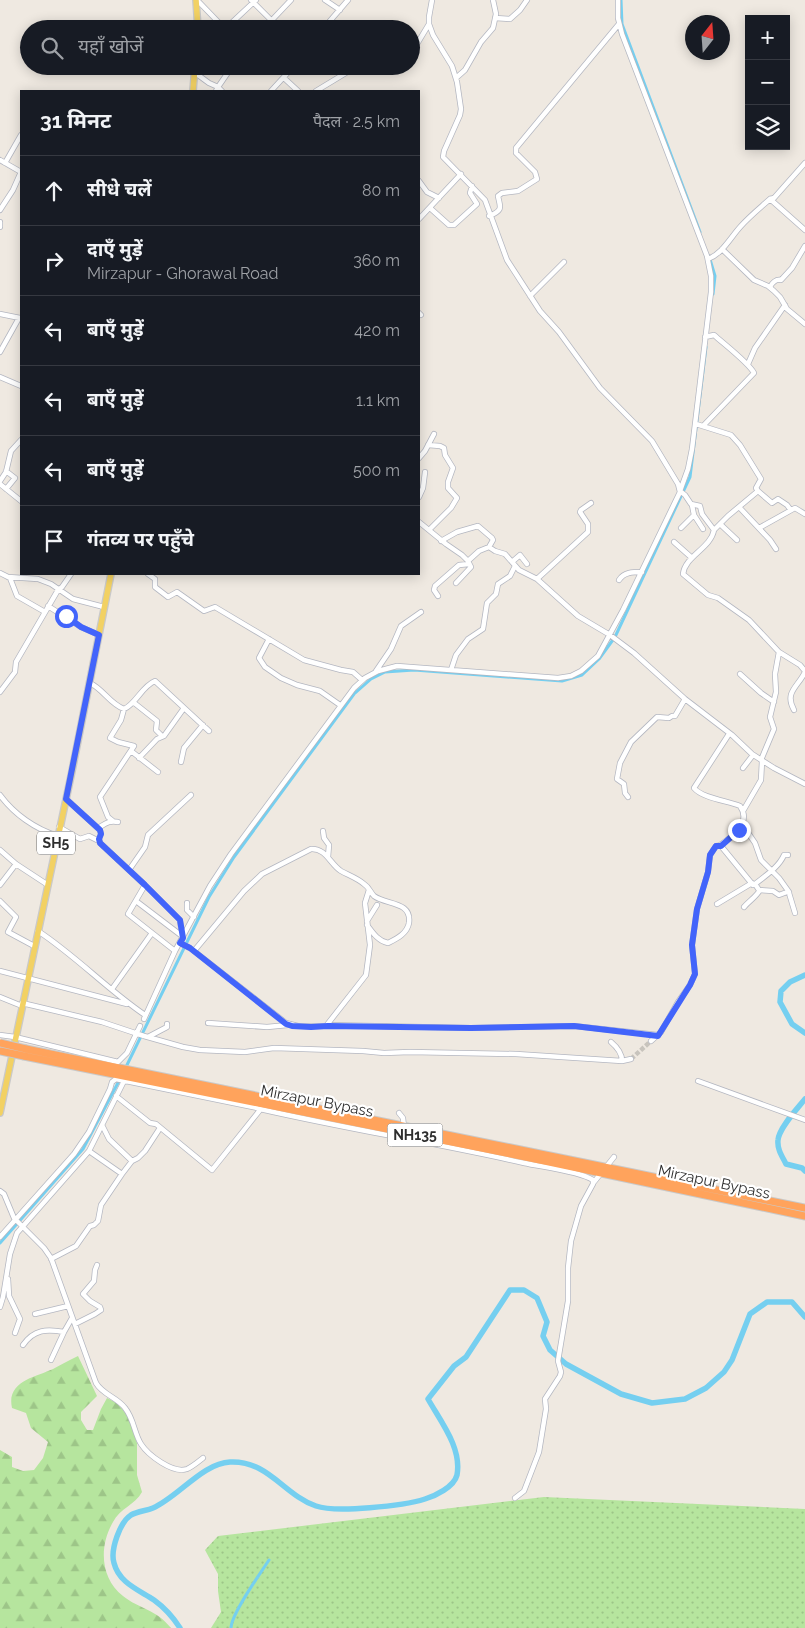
<!DOCTYPE html>
<html lang="hi">
<meta charset="utf-8">
<style>
body{margin:0;font-family:Raleway,"Noto Sans Devanagari",sans-serif;background:#242831;color:#f1f3f6}
.controls{position:absolute;right:15px;top:15px;display:grid;overflow:hidden;border-radius:0px;box-shadow:0 2px 12px #0003}
.controls button{width:45px;height:45px;display:grid;place-items:center;padding:0;border:0;border-bottom:1px solid #363941;background:#171b24;color:#f1f3f6;font:25px sans-serif}
.compass{position:absolute;left:685px;top:15px;width:45px;height:45px;border-radius:50%;background:#171b24;box-shadow:0 2px 12px #0003;rotate:17deg}
.stop{position:absolute;width:15px;height:15px;margin:-11px;border:4px solid #4264fb;border-radius:50%;background:#fff}
.stop.end{background:#4264fb;border-color:#fff;box-shadow:0 1px 5px #0008}
.list{margin:0;padding:0;list-style:none}
h2{display:flex;justify-content:space-between;align-items:center;height:65px;margin:0;padding:0 20px;font-size:21px}
h2 small{font-size:16px;font-weight:400;color:#9ea1a6}
.list li{display:grid;grid-template-columns:32px 1fr auto;gap:15px;align-items:center;box-sizing:border-box;height:70px;padding:0 20px;border-top:1px solid #363941}
.list b{display:block;font-size:19px;white-space:nowrap}
.list p{margin:0;font-size:16px;white-space:nowrap;color:#9ea1a6}
.list em{font-size:16px;font-style:normal;color:#9ea1a6}
.icon{flex:none;width:28px;height:28px;fill:none;stroke:currentColor;stroke-width:2;stroke-linecap:round;stroke-linejoin:round}
.map{position:relative;flex:none;width:805px;height:1628px;overflow:hidden}
.search{position:absolute;background:#171b24;box-shadow:0 2px 12px #0003;left:20px;top:20px;width:400px;height:55px;display:flex;align-items:center;gap:12px;box-sizing:border-box;padding:0 18px;border-radius:28px;color:#9ea1a6;font-size:19px}
.panel{position:absolute;background:#171b24;box-shadow:0 2px 12px #0003;left:20px;top:90px;width:400px;height:485px;border-radius:0px}
.map>svg:first-child{display:block}
.grass{fill:url(#grass-dots)}
.forest{fill:url(#forest-firs)}
.lines{fill:none;stroke-linecap:round;stroke-linejoin:round}
.canal{stroke:#75cff0;stroke-width:3}
.river{stroke:#75cff0;stroke-width:5.5}
.minor-tunnel{stroke:#c8c4bd;stroke-width:4.5;stroke-dasharray:4.5 2;stroke-linecap:butt}
.minor-casing{stroke:#b4b7c1;stroke-width:6}
.major-casing{stroke:#c9c9c9;stroke-width:8}
.highway-casing{stroke:#c9c9c9;stroke-width:9}
.minor{stroke:#fff;stroke-width:4.5}
.major{stroke:#f2d163;stroke-width:5.5}
.highway{stroke:#ffa35c;stroke-width:7}
.highway-bridge-casing{stroke:#c9c9c9;stroke-width:9;stroke-linecap:butt}
.highway-bridge{stroke:#ffa35c;stroke-width:7}
.route{stroke:#4264fb;stroke-width:6}
.labels{text-anchor:middle;stroke-width:4.5;stroke-linejoin:round;paint-order:stroke}
.shield{fill:#fff;stroke:#6d6d6d;stroke-width:1}
.shield-label{font-size:14px;font-weight:bold;fill:#2e2e2e}
.street-label{font-size:15px;fill:#2e2e2e;stroke:#fff}
</style>
<div class="map">
<svg width="805" height="1628" viewBox="0 0 805 1628">
<defs>
<pattern id="grass-dots" width="8" height="8" patternUnits="userSpaceOnUse" patternTransform="scale(1.25)"><rect width="8" height="8" fill="#b6e59e"/><path d="M2 2h.1M6 6h.1" fill="none" stroke="#9dc588" stroke-width="1.8" stroke-linecap="round"/></pattern>
<pattern id="forest-firs" width="22" height="20" patternUnits="userSpaceOnUse" patternTransform="scale(1.25)"><rect width="22" height="20" fill="#b6e59e"/><path d="M5 1l3.5 6h-7zM16 11l3.5 6h-7z" fill="#9dc588"/></pattern>
</defs>
<rect width="100%" height="100%" fill="#efe9e1"/>
<!-- grass -->
<path class="grass" d="M544,1497l261,12v119h-594l10,-16 -3,-21v-17l-13,-24 13,-14z"/>
<!-- forest -->
<path class="forest" d="M78,1356l19,40 -16,16v8l6,10h6l8,-21 6,-11 10,5 11,13 9,27v32l5,17c-7,13 -22,16 -29,30 -14,24 -13,56 10,74 16,13 33,13 48,32h-171v-178l12,7v10l11,4 11,-1 9,-12 5,-16 -17,-14 -5,-15 -14,-5c-6,-27 24,-31 41,-39 8,-4 16,-9 25,-13z"/>
<g class="lines">
<!-- canal -->
<path class="canal" d="M621,0l1,24 78,208
M709,256l6,20 -2,18
M125,1069l84,-172 25,-40 120,-163 17,-15 14,-7 29,-2 148,11 20,-6 17,-16 16,-22 75,-160 16,-130
M0,1243l83,-94 37,-70
M231,1628c0,-14 29,-54 38,-68"/>
<!-- river -->
<path class="river" d="M805,975l-15,7 -9,9 -1,11 12,22 13,9
M805,1099c-8,10 -26,29 -27,41 -1,9 4,16 8,24l16,4 3,3
M180,1628c-7,-11 -15,-20 -26,-28 -15,-10 -35,-17 -40,-37 -4,-13 6,-41 17,-48 7,-4 15,-4 22,-7 25,-11 50,-45 77,-46 38,-2 54,33 86,44 20,7 87,0 109,-7 10,-3 29,-12 32,-24 5,-27 -16,-53 -29,-76l26,-33 12,-9 44,-67h14l13,8 10,24 -4,14 7,14 16,14 55,30 31,9 33,-4 21,-11 18,-16 8,-12 18,-46 17,-12h25l13,15"/>
<!-- minor-tunnel -->
<path class="minor-tunnel" d="M631,1059l20,-18"/>
<!-- minor casing -->
<g class="minor-casing">
<path id="minor" d="M197,0l28,29
M251,0l29,29
M325,0l15,10
M618,0v18l4,16 85,222 4,20v16l-19,157 -4,20 -8,22
M495,18l15,1 10,-9 7,-10
M272,20l19,-20
M225,29l31,-29
M323,29l25,-29
M411,51l3,-2 15,-25
M280,66l9,6
M194,72l15,11 9,4 9,-13 -5,-8
M227,74l8,-8
M284,78l14,13
M456,78l9,-8 16,-28 12,-14 3,-14 -3,-14
M216,91l2,-4 4,4
M271,91l23,-25
M316,91l33,-20 11,-5
M0,160l21,12 -8,18 -13,20
M5,163l16,-28
M419,181l8,11 12,6
M770,199l35,31
M430,208l19,17h5l23,-21 -7,-11 2,-7
M489,216c15,-6 11,-9 9,-20l4,-3 16,-2 19,-12 -2,-7 -19,-19v-5l103,-124
M419,219l42,-45
M0,222v5
M722,249l32,31 14,6 6,5 6,6 7,12 18,15
M708,259c14,-5 22,-21 33,-33 9,-10 19,-18 29,-27l4,-1 31,-35
M770,287c2,-4 6,-8 11,-7l11,-12 13,-22
M530,296l34,-34
M419,313l2,2
M0,314l20,4
M0,352l19,-34
M748,364l7,-16 30,-43
M0,377l21,9
M703,426l51,-53c-5,-10 -30,-29 -40,-38l-9,2
M428,445l12,1 4,2 1,7 8,13 -5,14v6l9,10 -6,10 -22,22
M419,458l6,-7 9,-17
M6,471l9,7 -9,11
M0,481l6,-9 5,-21 10,-11
M0,484l21,17
M680,491l5,4 6,9 9,2 2,8 12,16 14,-14 30,-25 -2,-3 5,-9 -21,-34 -9,-10 -35,-11
M758,491l14,12 6,-4 9,6 3,4
M419,497l4,-9 2,-16
M692,505l2,10 9,14
M739,507l31,33 6,9
M419,522l27,22 16,11 6,6 11,-10 10,-4 6,4 10,3 14,16 18,9 41,37 32,19 24,18 51,46 47,36 20,19 22,14 31,16
M720,524l17,16
M681,528l13,-13
M759,528l36,-20 10,6
M714,530c-3,18 -29,26 -31,44l25,21 10,3 31,22 30,32 -4,22 1,18 -6,25 4,12 -13,31
M441,541l16,-9 21,-6 14,12 1,2 -4,7
M674,542l18,16
M512,562l8,-7 7,9
M0,573l10,5 7,18 28,16
M148,574l7,5v8l13,10 9,-5 27,19 11,-4 89,53 37,10 12,2 9,8
M8,577l30,2 13,5 22,15 31,8
M537,579l51,-47v-8l-8,-12 1,-2 10,-7
M619,580c5,-8 14,-8 23,-8
M456,583l15,-16 -2,-4
M438,596l-4,-6 1,-4 24,-21 10,-1
M48,606l33,21 18,8
M269,639l-10,19 6,9 16,11 16,7 23,6 20,14
M779,652l21,13 5,6
M451,670l5,-15 12,-16 15,-10 4,-26 9,-9 2,-10 12,-8 5,-10
M376,671l15,-22 10,-23 20,-14
M740,674l21,19 13,9
M90,683c13,6 20,21 34,26 12,-5 18,-23 31,-28l54,50
M0,692l15,-20 1,-10 42,-72 4,-3 9,-13
M133,702l24,19 -1,9 6,6
M794,710c-10,-18 4,-23 11,-38
M131,751l27,21
M139,758l18,-19 7,-3 20,-28
M181,762l3,-14 19,-23
M743,768l10,-13
M0,795c14,19 35,34 58,41
M628,797l-3,-4 -1,-9 -7,-5 3,-16 11,-21 26,-25 12,1 3,-2h3l10,-17
M66,799l34,31 1,4 -2,5 1,4 45,42 35,35 2,16
M743,811l18,-31 1,-19
M113,821l-5,-4 -8,-20 34,-51 -16,-4 -8,-4 11,-18 3,-11
M742,824l13,19 6,17 18,18 10,14
M59,827l21,12 9,-3 10,5
M98,828c7,-4 11,-8 20,-6
M323,831l1,7 5,7 -1,12
M721,846l32,39 2,-1 4,6 14,1 6,4 8,-3 2,1 6,20
M0,850l16,14 32,21
M129,870l16,-23 3,-12 43,-40
M755,884c10,-8 24,-17 29,-29h4
M0,885l16,-21
M145,885l-17,29 47,37
M0,901l16,16 -8,15 26,14
M136,901l46,35
M187,903v7l7,7
M717,904l35,-21
M744,907c5,-6 12,-10 16,-17
M367,921l10,-16
M38,931c38,25 70,59 107,84
M180,943l10,5 96,75 12,3h28l40,-51 4,-30 -5,-42 4,-13
M194,951l50,-60 18,-17 49,-25c15,-1 19,15 30,22 7,4 16,7 23,13 5,3 6,8 10,12 12,9 38,5 35,27 -2,11 -13,16 -21,20 -10,-2 -15,-10 -21,-18
M0,971l127,33
M112,989l40,-56
M0,997l22,9
M22,1003l80,19 42,14 39,11 17,3 45,2 29,-4 89,3 21,2 26,-1 106,2 106,7 9,-2
M144,1019l31,-68 35,-65 21,-32 123,-166 11,-10 13,-7 19,-5 161,12 13,-2 10,-5 17,-15 25,-46 57,-118 -2,-8 -26,-43 -52,-53 -41,-56 -19,-21 -33,-51 -22,-60 -42,-43 1,-6 16,-36 1,-6 -4,-27 -5,-16 -19,-31 -4,-11v-7l3,-17
M208,1023l59,4 21,-2
M328,1025l143,3 103,-2 84,9
M0,1035l15,2 103,25 9,-9 13,-27
M148,1037l19,-10v-3
M651,1041l10,-9 17,-30 12,-17 5,-11 -3,-29 5,-36 11,-37 2,-17 6,-9c5,0 6,-3 11,-6 11,-8 23,-20 13,-34 -12,-5 -38,-8 -46,-18l35,-54
M611,1042c6,5 11,12 11,19
M698,1081l107,39
M260,1109c87,20 176,34 264,54 18,4 55,8 69,17v4l-12,22 -10,35 -3,27v33l-10,60 3,11 -1,4 -15,23 1,10 -7,43 -15,39 -9,7
M399,1113l4,5 1,9
M102,1125l7,14 23,22
M89,1151l33,23
M594,1182l20,-25
M0,1191l4,3 10,24 30,30 7,10 45,125c7,12 21,14 29,25 9,11 9,25 16,36 7,11 32,30 46,25 5,-2 11,-7 16,-11
M0,1237l74,-83 15,-22 21,-43 2,-7 4,-3 141,29 3,2 -48,60 -56,-46 -6,-1 -34,-27
M51,1259l25,-13 14,-20 4,-1 4,-4 3,-16 21,-31 10,-13 6,-3 7,-7 15,-23
M8,1279l1,17 11,23 -5,14
M0,1307l3,-10 7,-43 7,-21 72,-82 35,-70
M35,1314l33,-8
M75,1324l20,-10 6,-4 -1,-3 -10,-6 -7,-7 11,-13 1,-11 2,-5
M23,1345c11,-16 24,-16 41,-13l8,-14
M51,1360l13,-28"/>
</g>
<!-- major casing -->
<g class="major-casing">
<path id="major" d="M196,0l2,29
M193,91l2,-25
M0,1113l72,-342 39,-197"/>
</g>
<!-- highway casing -->
<g class="highway-casing">
<path id="highway" d="M26,1049l779,159
M24,1056l482,97 299,63"/>
</g>
<!-- minor -->
<use href="#minor" class="minor"/>
<!-- major -->
<use href="#major" class="major"/>
<!-- highway -->
<use href="#highway" class="highway"/>
<!-- highway-bridge casing -->
<g class="highway-bridge-casing">
<path id="highway-bridge" d="M0,1043l26,6
M0,1051l24,5"/>
</g>
<!-- highway-bridge -->
<use href="#highway-bridge" class="highway-bridge"/>
</g>
<g class="lines">
<!-- route -->
<path class="route" d="M66,616l15,11 18,8 -33,164 34,31 1,4 -2,5 1,4 45,42 35,35 3,18 -3,5 10,5 96,76 6,2 19,1 17,-1 143,2 103,-2 84,10 32,-51 5,-11 -3,-29 5,-36 11,-37 2,-17 6,-9h5l18,-16"/>
</g>
<g class="labels">
<!-- shield labels -->
<g class="shield">
<rect x="37" y="831.5" width="38" height="23" rx="4"/>
<rect x="387.5" y="1123.5" width="55" height="23" rx="4"/>
</g>
<g class="shield-label">
<text x="56" y="848">SH5</text>
<text x="415" y="1140">NH135</text>
</g>
<!-- street labels -->
<g class="street-label">
<text transform="translate(317 1101) rotate(11)" y="5">Mirzapur Bypass</text>
<text transform="translate(714 1182) rotate(12)" y="5">Mirzapur Bypass</text>
</g>
</g>
</svg>
<div class="controls">
<button>+</button>
<button>−</button>
<button><svg class="icon" aria-label="layers" viewBox="0 0 24 24"><path d="M12 4l9 5-9 5-9-5zM3 14l9 5 9-5"/></svg></button>
</div>
<svg class="compass" viewBox="-18 -18 36 36"><path d="M0-13l5 13h-10z" fill="#e53935"/><path d="M0 13l5-13h-10z" fill="#9ea1a6"/></svg>
<div class="stop" style="left:66px;top:616px"></div>
<div class="stop end" style="left:739px;top:830px"></div>
<div class="search"><svg class="icon" aria-label="search" viewBox="0 0 24 24"><circle cx="10" cy="10" r="6"/><path d="M15 15l6 6"/></svg>यहाँ खोजें</div>
<section class="panel">
<h2>31 मिनट<small>पैदल · 2.5 km</small></h2>
<ul class="list">
<li><svg class="icon" aria-label="ahead" viewBox="0 0 24 24"><path d="M12 20V5M6 11l6-6 6 6"/></svg><div><b>सीधे चलें</b></div><em>80 m</em></li>
<li><svg class="icon" aria-label="right" viewBox="0 0 24 24"><path d="M7 20v-9h11M14 6l5 5-5 5"/></svg><div><b>दाएँ मुड़ें</b><p>Mirzapur - Ghorawal Road</p></div><em>360 m</em></li>
<li><svg class="icon" aria-label="left" viewBox="0 0 24 24"><path d="M17 20v-9H6M10 6l-5 5 5 5"/></svg><div><b>बाएँ मुड़ें</b></div><em>420 m</em></li>
<li><svg class="icon" aria-label="left" viewBox="0 0 24 24"><path d="M17 20v-9H6M10 6l-5 5 5 5"/></svg><div><b>बाएँ मुड़ें</b></div><em>1.1 km</em></li>
<li><svg class="icon" aria-label="left" viewBox="0 0 24 24"><path d="M17 20v-9H6M10 6l-5 5 5 5"/></svg><div><b>बाएँ मुड़ें</b></div><em>500 m</em></li>
<li><svg class="icon" aria-label="arrive" viewBox="0 0 24 24"><path d="M6 21V4h12l-3 4 3 4H6"/></svg><div><b>गंतव्य पर पहुँचे</b></div></li>
</ul>
</section>
</div>
